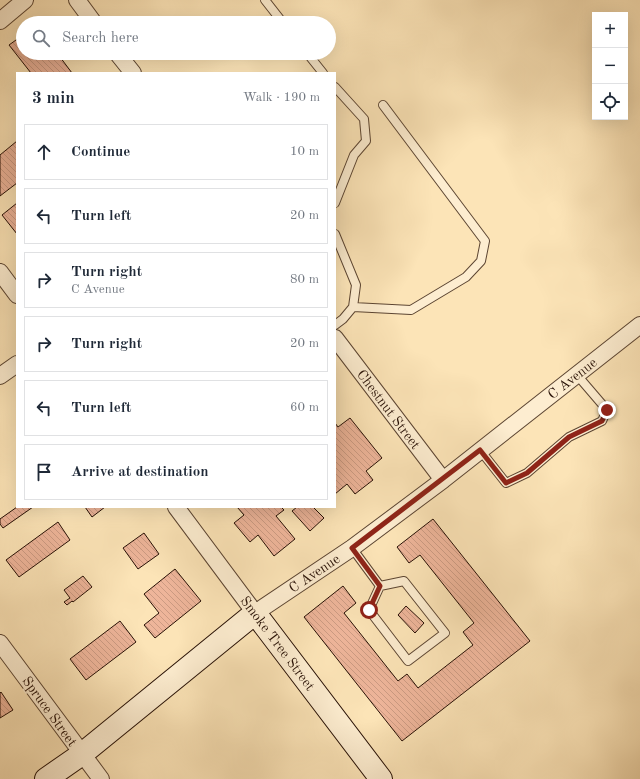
<!DOCTYPE html>
<meta charset="utf-8">
<style>
body{margin:0;font-family:"Old Standard TT",serif;background:#f6f6f7;color:#1f2937}
.controls{position:absolute;right:12px;top:12px;display:grid;overflow:hidden;border-radius:0px;box-shadow:0 4px 16px #0002}
.controls button{width:36px;height:36px;display:grid;place-items:center;padding:0;border:0;border-bottom:1px solid #e0e1e3;background:#fff;color:#1f2937;font:20px sans-serif}
.stop{position:absolute;width:12px;height:12px;margin:-9px;border:3px solid #8f2418;border-radius:50%;background:#fff}
.stop.end{background:#8f2418;border-color:#fff;box-shadow:0 1px 4px #0008}
.list{margin:0;padding:0;list-style:none}
h2{display:flex;justify-content:space-between;align-items:center;height:52px;margin:0;padding:0 16px;font-size:17px}
h2 small{font-size:13px;font-weight:400;color:#747a83}
.list li{display:grid;grid-template-columns:26px 1fr auto;gap:12px;align-items:center;box-sizing:border-box;height:56px;margin:0 8px 8px;padding:0 8px;border:1px solid #e0e1e3;border-radius:0px}
.list b{display:block;font-size:15px;white-space:nowrap}
.list p{margin:0;font-size:13px;white-space:nowrap;color:#747a83}
.list em{font-size:13px;font-style:normal;color:#747a83}
.icon{flex:none;width:22px;height:22px;fill:none;stroke:currentColor;stroke-width:2;stroke-linecap:round;stroke-linejoin:round}
.map{position:relative;flex:none;width:640px;height:779px;overflow:hidden}
.search{position:absolute;background:#fff;box-shadow:0 4px 16px #0002;left:16px;top:16px;width:320px;height:44px;display:flex;align-items:center;gap:10px;box-sizing:border-box;padding:0 14px;border-radius:22px;color:#747a83;font-size:15px}
.panel{position:absolute;background:#fff;box-shadow:0 4px 16px #0002;left:16px;top:72px;width:320px;height:436px;border-radius:0px}
.map>svg:first-child{display:block}
.building{fill:url(#building-back-hatch);stroke:#271005}
.lines{fill:none;stroke-linecap:round;stroke-linejoin:round}
.lane-casing{stroke:#5c4532;stroke-width:10}
.street-casing{stroke:#5c4532;stroke-width:18}
.secondary-casing{stroke:#271005;stroke-width:24}
.lane{stroke:#fdedd0;stroke-width:8}
.street{stroke:#fdedd0;stroke-width:16}
.secondary{stroke:#fdedd0;stroke-width:22}
.route{stroke:#8f2418;stroke-width:5}
.labels{text-anchor:middle;stroke-width:3;stroke-linejoin:round;paint-order:stroke}
.street-label{font-size:14px;fill:#271005;stroke:#fdedd0}
</style>
<div class="map">
<svg width="640" height="779" viewBox="0 0 640 779">
<defs>
<pattern id="building-back-hatch" width="6" height="6" patternUnits="userSpaceOnUse"><rect width="6" height="6" fill="#eeb59a"/><path d="M-1 5l2 2M0 0l6 6M5-1l2 2" fill="none" stroke="#cc9b83"/></pattern>
</defs>
<rect width="100%" height="100%" fill="#fce4b7"/>
<filter id="stains"><feTurbulence type="fractalNoise" baseFrequency=".005" numOctaves="4"/><feColorMatrix values="0 0 0 0 .2 0 0 0 0 .09 0 0 0 0 .02 0 0 0 .5 -.17"/></filter>
<radialGradient id="worn" r=".72"><stop offset=".6" stop-color="#630" stop-opacity="0"/><stop offset="1" stop-color="#630" stop-opacity=".3"/></radialGradient>
<!-- building -->
<path class="building" d="M23,35v18h34l15,20h-41l-22,-28z
M17,141v42l-17,13v-41z
M17,203v31l-15,-19z
M350,418l32,40 -16,13 7,9 -18,14 -8,-10 -12,10v-71l3,4z
M17,507h16l-30,21 -3,-4v-5z
M85,507h20l-13,10z
M237,507h44l3,3 -8,6 19,23 -21,17 -16,-21 -8,7 -16,-19 10,-8z
M297,507h16l11,11 -14,13 -18,-20z
M433,519l97,122 -128,100 -98,-124 39,-31 13,17 -12,10 54,68 9,-7 11,14 55,-43 -10,-13 11,-9 -54,-68 -11,8 -12,-16z
M58,522l12,18 -51,37 -13,-17z
M144,533l15,21 -21,15 -15,-21z
M175,569l26,32 -46,37 -11,-13 15,-12 -15,-19z
M83,576l9,11 -19,15 -1,-1 -5,4 -3,-3 6,-4 -6,-8z
M406,606l18,17 -9,10 -17,-18z
M120,621l16,21 -50,38 -16,-21z
M1,692l12,18 -13,8v-25z"/>
<g class="lines">
<!-- lane casing -->
<g class="lane-casing">
<path id="lane" d="M265,0l18,23
M307,53l16,20
M335,87l29,32 2,22 -12,14 -19,48
M335,234l21,51 -3,22 -10,12 -8,6
M353,307l58,3 55,-33 15,-16 4,-20 -102,-136
M480,450l26,33 21,-10 42,-36 33,-16 5,-11 -30,-35
M352,548l28,38 24,-5 41,52 -37,28 -39,-51 11,-24"/>
</g>
<!-- street casing -->
<g class="street-casing">
<path id="street" d="M77,0l17,23
M0,21l25,-21
M117,53l16,20
M0,272l17,23
M335,338l108,142
M0,376l17,-12
M176,507l79,106 97,-65 91,-68 197,-155
M0,643l101,136"/>
</g>
<!-- secondary casing -->
<g class="secondary-casing">
<path id="secondary" d="M46,779l36,-25 173,-141 126,166"/>
</g>
<!-- lane -->
<use href="#lane" class="lane"/>
<!-- street -->
<use href="#street" class="street"/>
<!-- secondary -->
<use href="#secondary" class="secondary"/>
</g>
<g class="lines">
<!-- route -->
<path class="route" d="M369,610l11,-24 -28,-38 128,-98 26,33 21,-10 42,-36 33,-16 5,-11"/>
</g>
<g class="labels">
<!-- street labels -->
<g class="street-label">
<text transform="translate(572 378) rotate(-38)" y="5">C Avenue</text>
<text transform="translate(389 409) rotate(53)" y="5">Chestnut Street</text>
<text transform="translate(314 573) rotate(-34)" y="5">C Avenue</text>
<text transform="translate(278 643) rotate(53)" y="5">Smoke Tree Street</text>
<text transform="translate(50 711) rotate(54)" y="5">Spruce Street</text>
</g>
</g>
<rect width="100%" height="100%" filter="url(#stains)"/>
<rect width="100%" height="100%" fill="url(#worn)"/>
</svg>
<div class="controls">
<button>+</button>
<button>−</button>
<button><svg class="icon" aria-label="locate" viewBox="0 0 24 24"><circle cx="12" cy="12" r="6"/><path d="M12 2v4M12 18v4M2 12h4M18 12h4"/></svg></button>
</div>
<div class="stop" style="left:369px;top:610px"></div>
<div class="stop end" style="left:607px;top:410px"></div>
<div class="search"><svg class="icon" aria-label="search" viewBox="0 0 24 24"><circle cx="10" cy="10" r="6"/><path d="M15 15l6 6"/></svg>Search here</div>
<section class="panel">
<h2>3 min<small>Walk · 190 m</small></h2>
<ul class="list">
<li><svg class="icon" aria-label="ahead" viewBox="0 0 24 24"><path d="M12 20V5M6 11l6-6 6 6"/></svg><div><b>Continue</b></div><em>10 m</em></li>
<li><svg class="icon" aria-label="left" viewBox="0 0 24 24"><path d="M17 20v-9H6M10 6l-5 5 5 5"/></svg><div><b>Turn left</b></div><em>20 m</em></li>
<li><svg class="icon" aria-label="right" viewBox="0 0 24 24"><path d="M7 20v-9h11M14 6l5 5-5 5"/></svg><div><b>Turn right</b><p>C Avenue</p></div><em>80 m</em></li>
<li><svg class="icon" aria-label="right" viewBox="0 0 24 24"><path d="M7 20v-9h11M14 6l5 5-5 5"/></svg><div><b>Turn right</b></div><em>20 m</em></li>
<li><svg class="icon" aria-label="left" viewBox="0 0 24 24"><path d="M17 20v-9H6M10 6l-5 5 5 5"/></svg><div><b>Turn left</b></div><em>60 m</em></li>
<li><svg class="icon" aria-label="arrive" viewBox="0 0 24 24"><path d="M6 21V4h12l-3 4 3 4H6"/></svg><div><b>Arrive at destination</b></div></li>
</ul>
</section>
</div>
